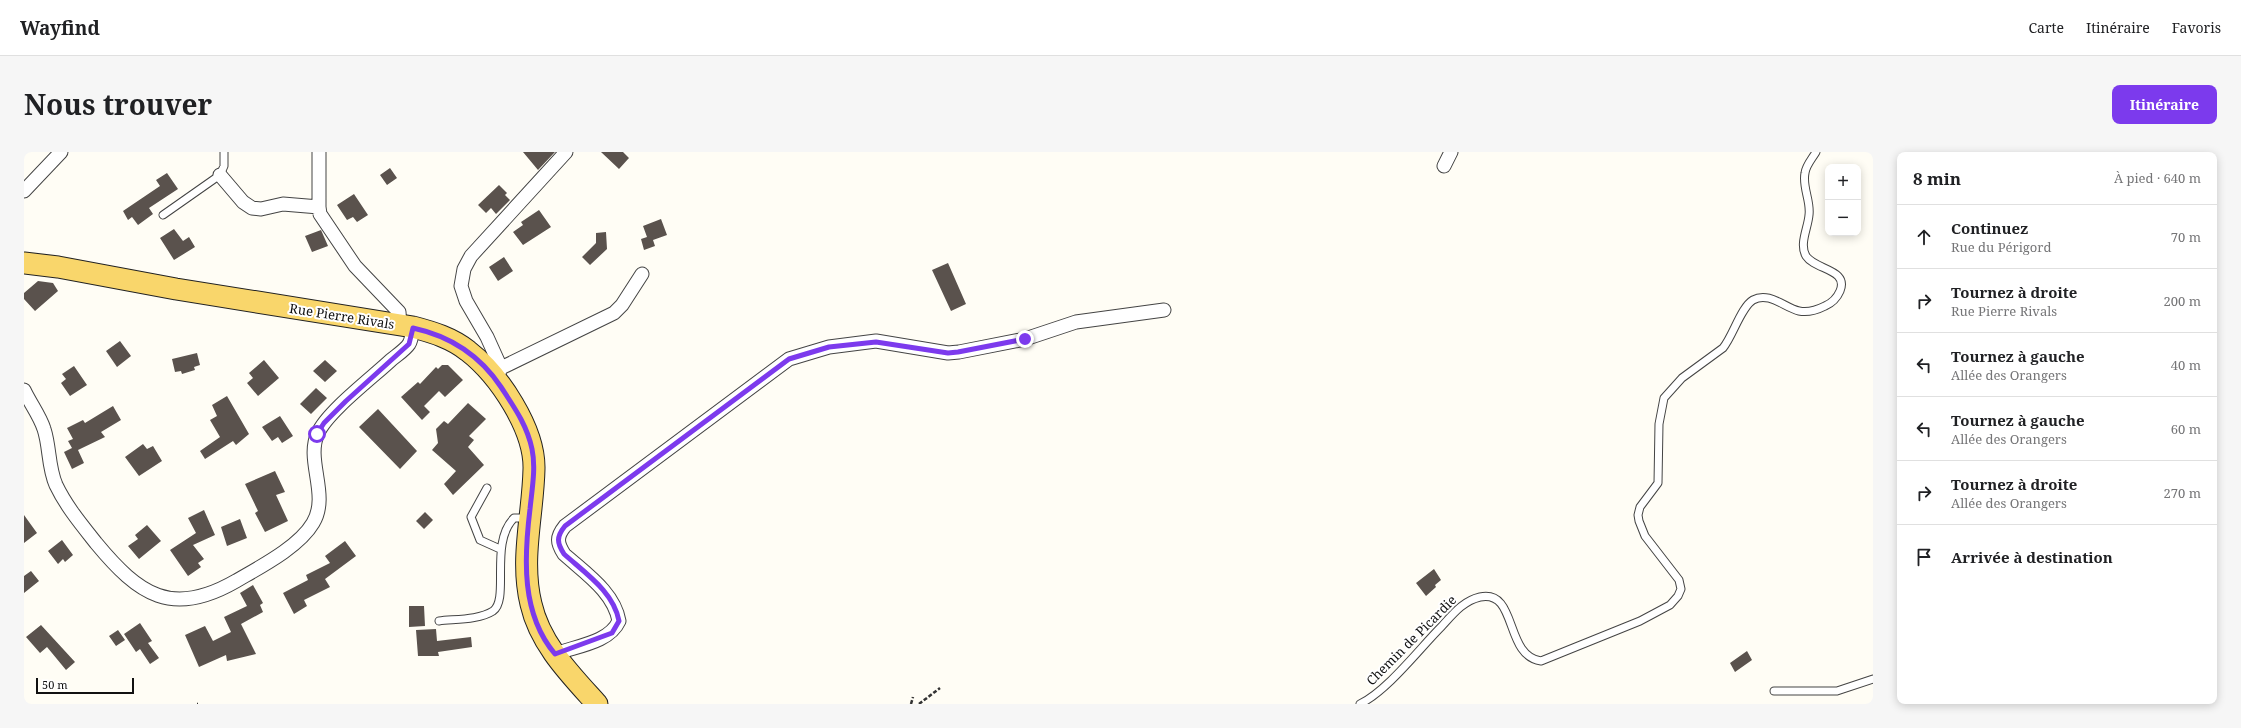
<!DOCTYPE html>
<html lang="fr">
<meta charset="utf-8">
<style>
body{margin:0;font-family:"Noto Serif",serif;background:#f6f6f6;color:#202124}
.controls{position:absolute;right:12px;top:12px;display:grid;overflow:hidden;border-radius:8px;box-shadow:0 2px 10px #0003}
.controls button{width:36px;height:36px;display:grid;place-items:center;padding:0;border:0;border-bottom:1px solid #e0e0e0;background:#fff;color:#202124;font:20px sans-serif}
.scale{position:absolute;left:12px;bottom:10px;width:98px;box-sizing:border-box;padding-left:4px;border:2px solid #111;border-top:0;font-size:11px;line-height:14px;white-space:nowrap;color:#111;-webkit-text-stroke:3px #fff;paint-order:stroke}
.stop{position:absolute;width:12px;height:12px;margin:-9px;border:3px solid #7c3aed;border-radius:50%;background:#fff}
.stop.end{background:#7c3aed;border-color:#fff;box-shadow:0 1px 4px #0008}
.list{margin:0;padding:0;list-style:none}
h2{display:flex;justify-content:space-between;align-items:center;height:52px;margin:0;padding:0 16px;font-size:17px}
h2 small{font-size:13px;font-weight:400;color:#757577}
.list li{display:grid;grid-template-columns:26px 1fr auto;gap:12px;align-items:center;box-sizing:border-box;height:64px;padding:0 16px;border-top:1px solid #e0e0e0}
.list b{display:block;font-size:15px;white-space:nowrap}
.list p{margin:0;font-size:13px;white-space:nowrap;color:#757577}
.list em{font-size:13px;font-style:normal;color:#757577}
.icon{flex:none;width:22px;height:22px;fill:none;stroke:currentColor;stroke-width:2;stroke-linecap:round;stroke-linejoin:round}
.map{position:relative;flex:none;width:1849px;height:552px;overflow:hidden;border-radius:8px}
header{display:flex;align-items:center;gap:24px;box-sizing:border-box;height:56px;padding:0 20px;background:#fff;border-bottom:1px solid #e0e0e0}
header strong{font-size:19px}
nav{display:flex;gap:22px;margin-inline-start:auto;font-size:14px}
.intro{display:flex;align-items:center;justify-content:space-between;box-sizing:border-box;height:96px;padding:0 24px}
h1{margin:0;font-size:28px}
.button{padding:10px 18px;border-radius:8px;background:#7c3aed;color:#fff;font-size:14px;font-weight:700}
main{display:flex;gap:24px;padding:0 24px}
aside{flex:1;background:#fff;border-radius:8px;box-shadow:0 2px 10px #0003}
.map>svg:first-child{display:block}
.building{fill:#5a524d}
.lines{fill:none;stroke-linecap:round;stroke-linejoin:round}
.service-casing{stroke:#444;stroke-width:9}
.minor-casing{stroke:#444;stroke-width:15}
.primary-casing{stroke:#222;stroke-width:23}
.path{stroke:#333;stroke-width:2.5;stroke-dasharray:4 2;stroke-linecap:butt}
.service{stroke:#fff;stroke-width:7}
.minor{stroke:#fff;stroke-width:13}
.primary{stroke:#f9d66b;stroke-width:21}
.route{stroke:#7c3aed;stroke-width:5}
.labels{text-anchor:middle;stroke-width:4;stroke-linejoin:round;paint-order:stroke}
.street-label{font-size:13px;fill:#111;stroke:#fff}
</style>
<header>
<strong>Wayfind</strong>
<nav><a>Carte</a><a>Itinéraire</a><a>Favoris</a></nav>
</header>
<div class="intro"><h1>Nous trouver</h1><a class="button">Itinéraire</a></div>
<main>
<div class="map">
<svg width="1849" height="552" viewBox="0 0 1849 552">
<rect width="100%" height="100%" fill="#fffdf5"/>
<!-- building -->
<path class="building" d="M499,0h32l-17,18z
M577,0h22l6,6 -10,11z
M366,16l7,10 -10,7 -7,-10z
M143,21l11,16 -29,19 4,6 -15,11 -6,-8 -4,3 -5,-9 37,-25 -4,-6z
M475,33l8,8 -2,2 5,5 -14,14 -5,-6 -5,5 -8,-8z
M330,42l14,21 -11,7 -4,-5 -6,3 -10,-15z
M515,58l12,17 -28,18 -10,-13 10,-7 -2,-3z
M637,67l6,16 -14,5 2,6 -11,4 -3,-11 6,-2 -4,-11z
M150,77l9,12 6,-4 6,10 -21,13 -14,-22z
M297,78l7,16 -16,6 -7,-16z
M582,80l1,17 -17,16 -8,-8 14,-14v-10z
M480,105l9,14 -15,10 -9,-14z
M924,111l18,41 -15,7 -19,-41z
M14,129l15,2 5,8 -23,20 -11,-12v-6z
M96,189l11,15 -14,11 -11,-16z
M173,201l3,12 -6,2 1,3 -13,4 -1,-3 -6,1 -3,-13z
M240,208l15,18 -21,18 -11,-13 6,-5 -4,-5z
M301,208l12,11 -12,11 -12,-11z
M418,213h6l15,15 -18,17 -6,-6 -15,15 6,6 -8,8 -21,-23 17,-15 2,2 16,-17 2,2z
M50,214l13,19 -17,11 -9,-13 5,-4 -4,-5z
M292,236l11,10 -16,16 -11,-10z
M203,244l22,38 -13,11 -3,-4 -28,18 -5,-8 20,-14 -10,-17 7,-4 -5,-11z
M444,251l18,16 -17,17 5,4 -6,7 16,18 -31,30 -9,-11 12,-13 -24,-21 6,-7 -2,-14 8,-8 4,3z
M89,254l8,14 -20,12 4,5 -27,13 6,13 -12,6 -8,-17 8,-4 -4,-7 5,-2 -6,-11 16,-8 2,3z
M354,257l39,42 -17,18 -41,-42z
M256,264l13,20 -11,7 -4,-6 -6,4 -10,-14z
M119,292l4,5 6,-3 9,15 -23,15 -14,-19z
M251,319l10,21 -9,3 12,26 -23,11 -10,-19 3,-2 -13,-27z
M180,358l11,25 -22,10 11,14 -6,4 3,4 -13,9 -18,-26 26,-17 -8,-15z
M401,360l8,8 -9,9 -8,-8z
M0,363l13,18 -13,10z
M216,367l7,19 -20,8 -6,-19z
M123,373l14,16 -22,18 -11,-13 10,-7 -3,-4z
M38,388l11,15 -8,7 -2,-3 -5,5 -10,-13z
M321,389l11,15 -31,23 5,8 -26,13 3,6 -13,8 -11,-21 25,-13 -2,-5 24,-12 -5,-7z
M1410,417l7,11 -6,5 1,2 -10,9 -10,-13z
M7,419l8,10 -15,12v-17z
M229,433l10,18 -3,2 3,7 -22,12 15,30 -29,7 -1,-6 -27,12 -14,-32 20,-9 8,15 18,-9 -7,-15 23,-11 -7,-13z
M385,454h15l1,20 -16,1z
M116,471l12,18 -4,2 11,15 -9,6 -10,-15 -4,3 -12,-18z
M17,473l34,37 -9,8 -19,-23 -7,6 -14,-16z
M412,477l1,12 34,-4 1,10 -34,5 1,4h-21l-2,-26z
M94,478l7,10 -9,6 -7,-10z
M1723,499l5,9 -17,12 -5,-9z"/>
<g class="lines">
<!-- service casing -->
<g class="service-casing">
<path id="service" d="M139,63l57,-40 4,-9v-14
M463,336l-16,29 9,23 20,9
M415,469c16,-2 40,-1 54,-10 17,-12 -4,-68 21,-93h15
M1750,539h63l36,-12
M1336,552c28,-14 59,-55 82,-78 11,-12 21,-25 38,-29 38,-8 24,59 61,64l99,-40 30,-16 8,-9 3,-7 -2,-9 -34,-44 -6,-15 -1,-6 2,-8 18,-24 1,-59 5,-26 18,-20 41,-30c10,-12 18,-41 30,-48 16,-9 32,8 46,11 9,2 18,-1 26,-5 7,-3 12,-8 15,-15 9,-22 -25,-21 -34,-35 -7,-12 2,-28 3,-41 2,-14 -7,-28 -4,-42 1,-8 7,-14 11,-21"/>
</g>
<!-- minor casing -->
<g class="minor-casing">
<path id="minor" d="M295,0v55l1,7 35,52 44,46 1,13
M1420,14l7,-14
M196,23l23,27 9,6 9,1 22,-5 36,3
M0,39l37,-39
M477,216l113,-55 8,-8 20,-31
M472,228l5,-12 -14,-31 -21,-36 -5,-15 3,-17 7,-13 95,-104
M0,238c6,13 16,26 20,39 6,18 4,38 12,56 10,21 25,39 40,58 43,52 76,75 140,38 24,-14 63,-34 77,-58 17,-28 -8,-63 5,-90 9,-21 55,-56 73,-73 6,-5 14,-10 18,-16 3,-5 3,-11 4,-17
M531,502c21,-8 54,-11 64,-33 -5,-29 -34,-48 -55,-67 -7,-11 -8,-17 1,-28l224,-167 40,-12 47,-6 72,12 11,-1 66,-13 51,-17 88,-12"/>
</g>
<!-- primary casing -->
<g class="primary-casing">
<path id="primary" d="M0,111l34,4 118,22 237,38c19,5 39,11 55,24 31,24 67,78 66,118 -1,46 -14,90 -3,135 9,40 39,70 66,100"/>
</g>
<!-- path -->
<path class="path" d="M173,552h1
M887,552l2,-7
M895,552l21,-16"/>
<!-- service -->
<use href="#service" class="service"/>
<!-- minor -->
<use href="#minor" class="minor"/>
<!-- primary -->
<use href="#primary" class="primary"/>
</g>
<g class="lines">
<!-- route -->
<path class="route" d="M293,282l7,-11 22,-22 63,-57 4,-16c37,8 66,26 88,59 13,20 26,38 31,62 4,19 0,40 -2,60 -6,49 -9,105 25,145l57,-21 7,-12c-5,-29 -34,-48 -55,-67 -7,-11 -8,-17 1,-28l224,-167 40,-12 47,-5 72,11 10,-1 67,-13"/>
</g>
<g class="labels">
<!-- street labels -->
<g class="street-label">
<text transform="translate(318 164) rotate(9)" y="5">Rue Pierre Rivals</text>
<text transform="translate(1387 488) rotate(-45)" y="5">Chemin de Picardie</text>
</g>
</g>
</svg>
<div class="controls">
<button>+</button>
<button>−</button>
</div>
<div class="scale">50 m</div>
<div class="stop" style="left:293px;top:282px"></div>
<div class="stop end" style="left:1001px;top:187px"></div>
</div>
<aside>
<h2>8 min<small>À pied · 640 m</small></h2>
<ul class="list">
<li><svg class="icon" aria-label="ahead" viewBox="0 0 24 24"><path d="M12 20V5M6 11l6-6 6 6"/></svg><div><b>Continuez</b><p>Rue du Périgord</p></div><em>70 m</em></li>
<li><svg class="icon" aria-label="right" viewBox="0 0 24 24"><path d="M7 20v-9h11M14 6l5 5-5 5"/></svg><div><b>Tournez à droite</b><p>Rue Pierre Rivals</p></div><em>200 m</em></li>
<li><svg class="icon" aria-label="left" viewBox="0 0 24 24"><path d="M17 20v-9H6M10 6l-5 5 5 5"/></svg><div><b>Tournez à gauche</b><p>Allée des Orangers</p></div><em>40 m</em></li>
<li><svg class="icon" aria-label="left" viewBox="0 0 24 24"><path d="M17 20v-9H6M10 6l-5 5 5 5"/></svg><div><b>Tournez à gauche</b><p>Allée des Orangers</p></div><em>60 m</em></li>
<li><svg class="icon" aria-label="right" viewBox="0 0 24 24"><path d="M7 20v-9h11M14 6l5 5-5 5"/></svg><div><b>Tournez à droite</b><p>Allée des Orangers</p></div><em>270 m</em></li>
<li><svg class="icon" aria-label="arrive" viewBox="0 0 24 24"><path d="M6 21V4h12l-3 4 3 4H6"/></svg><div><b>Arrivée à destination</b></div></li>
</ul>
</aside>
</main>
